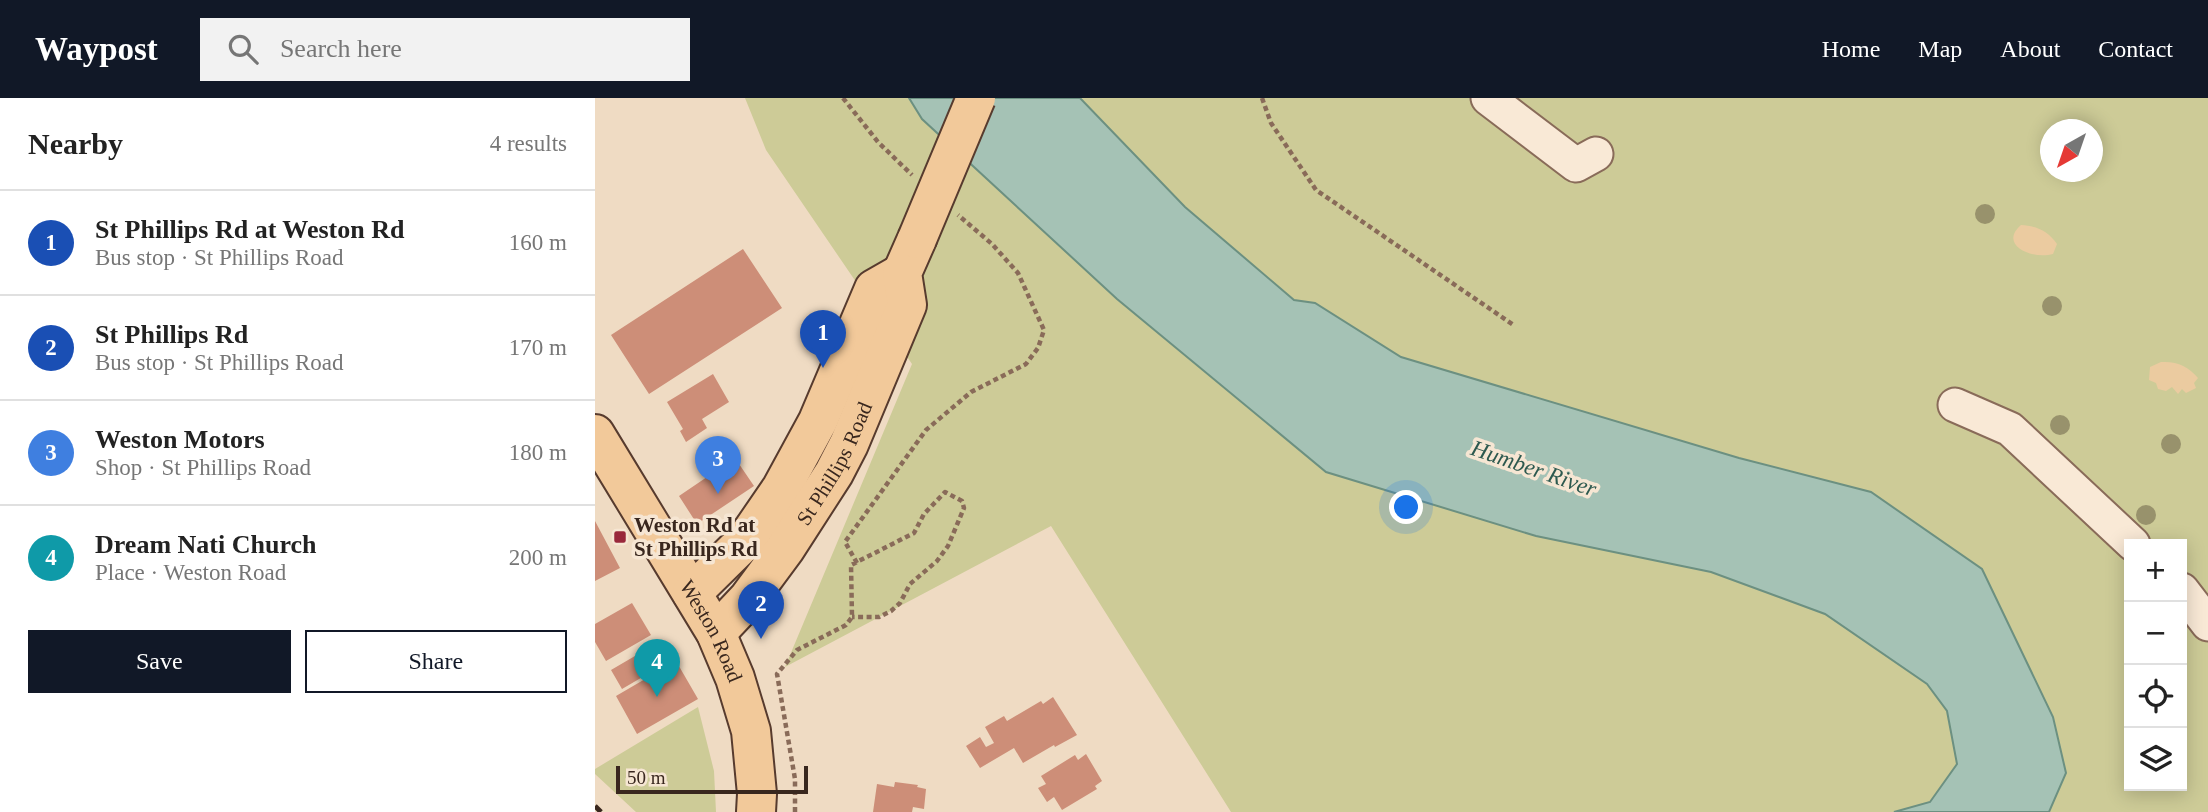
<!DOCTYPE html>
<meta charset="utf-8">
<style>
body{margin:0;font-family:Georgia,serif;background:#f2f2f2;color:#222}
.controls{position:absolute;right:21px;bottom:21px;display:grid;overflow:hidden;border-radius:0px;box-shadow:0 4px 18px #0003}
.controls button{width:63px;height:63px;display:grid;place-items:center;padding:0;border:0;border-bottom:2px solid #e0e0e0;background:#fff;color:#222;font:35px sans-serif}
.compass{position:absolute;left:1445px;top:21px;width:63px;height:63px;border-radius:50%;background:#fff;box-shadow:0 4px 18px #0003;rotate:220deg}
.scale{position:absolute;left:21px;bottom:18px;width:192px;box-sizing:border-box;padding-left:7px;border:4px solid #39271e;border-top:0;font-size:19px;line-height:24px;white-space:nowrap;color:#39271e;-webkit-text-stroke:5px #f6e6d3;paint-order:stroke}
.you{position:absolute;left:812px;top:410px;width:24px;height:24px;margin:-18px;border:5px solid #fff;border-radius:50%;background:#1a73e8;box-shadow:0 0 0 10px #1a73e833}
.badge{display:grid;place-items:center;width:46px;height:46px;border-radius:50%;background:#111827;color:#fff;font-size:23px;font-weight:700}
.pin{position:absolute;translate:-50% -58px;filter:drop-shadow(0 2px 4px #0008)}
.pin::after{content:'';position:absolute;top:37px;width:24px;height:21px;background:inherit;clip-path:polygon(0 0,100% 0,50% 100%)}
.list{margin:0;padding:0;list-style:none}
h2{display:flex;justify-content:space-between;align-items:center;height:91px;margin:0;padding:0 28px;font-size:30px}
h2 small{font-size:23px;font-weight:400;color:#767676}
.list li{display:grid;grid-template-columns:46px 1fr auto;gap:21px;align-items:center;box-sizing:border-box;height:105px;padding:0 28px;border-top:2px solid #e0e0e0}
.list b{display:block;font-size:26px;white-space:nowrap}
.list p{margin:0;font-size:23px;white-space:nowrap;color:#767676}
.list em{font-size:23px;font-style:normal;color:#767676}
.actions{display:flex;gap:14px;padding:21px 28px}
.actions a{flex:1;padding:16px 0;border:2px solid #111827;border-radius:0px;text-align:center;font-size:24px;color:#111827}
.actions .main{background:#111827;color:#fff}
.icon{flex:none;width:38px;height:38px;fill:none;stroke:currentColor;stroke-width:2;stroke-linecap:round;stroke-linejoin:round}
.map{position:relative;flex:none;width:1613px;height:714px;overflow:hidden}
header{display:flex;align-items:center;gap:42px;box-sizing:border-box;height:98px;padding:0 35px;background:#111827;color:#fff}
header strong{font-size:33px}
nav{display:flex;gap:38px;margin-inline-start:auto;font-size:24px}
.search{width:490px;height:63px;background:#f2f2f2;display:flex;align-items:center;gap:18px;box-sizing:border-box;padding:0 24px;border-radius:0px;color:#767676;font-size:26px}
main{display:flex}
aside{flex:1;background:#fff}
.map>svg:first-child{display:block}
.green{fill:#cdcb97;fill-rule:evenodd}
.sand{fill:#ebcba0}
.water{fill:#a5c2b5;stroke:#6c9081;stroke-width:2}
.building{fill:#cd8e78}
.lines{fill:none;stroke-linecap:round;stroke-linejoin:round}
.minor-casing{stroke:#896b59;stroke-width:37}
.major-casing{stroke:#573b2e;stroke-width:42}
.path{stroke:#896b59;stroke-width:4.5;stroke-dasharray:5 3.5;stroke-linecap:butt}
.minor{stroke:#f9e9d6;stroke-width:33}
.major{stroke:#f2c99a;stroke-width:38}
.rail{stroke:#39271e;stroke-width:5;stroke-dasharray:12 12;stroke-linecap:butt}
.major-bridge-casing{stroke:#573b2e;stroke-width:42;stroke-linecap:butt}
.major-bridge{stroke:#f2c99a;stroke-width:38}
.tree{fill:#98926c}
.poi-dot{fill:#99283b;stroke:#f6e6d3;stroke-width:2.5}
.labels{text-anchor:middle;stroke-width:7;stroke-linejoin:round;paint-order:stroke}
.street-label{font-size:21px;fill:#39271e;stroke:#f6e6d3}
.poi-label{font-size:21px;font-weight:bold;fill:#39271e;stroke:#f6e6d3;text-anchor:start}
.water-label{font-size:23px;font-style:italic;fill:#2d594f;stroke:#f6e6d3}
</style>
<header>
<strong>Waypost</strong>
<div class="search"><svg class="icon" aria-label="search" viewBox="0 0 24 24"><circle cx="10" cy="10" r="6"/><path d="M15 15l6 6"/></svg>Search here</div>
<nav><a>Home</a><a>Map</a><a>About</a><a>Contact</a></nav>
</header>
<main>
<aside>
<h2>Nearby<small>4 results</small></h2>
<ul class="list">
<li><span class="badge" style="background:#1a4fb4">1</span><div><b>St Phillips Rd at Weston Rd</b><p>Bus stop · St Phillips Road</p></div><em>160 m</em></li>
<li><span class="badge" style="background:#1a4fb4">2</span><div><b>St Phillips Rd</b><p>Bus stop · St Phillips Road</p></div><em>170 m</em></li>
<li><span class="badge" style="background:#3f7fe0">3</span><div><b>Weston Motors</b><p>Shop · St Phillips Road</p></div><em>180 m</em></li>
<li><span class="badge" style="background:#0f9aa8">4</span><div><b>Dream Nati Church</b><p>Place · Weston Road</p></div><em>200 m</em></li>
</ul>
<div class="actions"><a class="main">Save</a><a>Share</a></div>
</aside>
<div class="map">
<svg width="1613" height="714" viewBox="0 0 1613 714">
<rect width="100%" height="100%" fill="#efdbc3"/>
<!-- green -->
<path class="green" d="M150,0h1463v714h-977l-180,-286 -266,141 127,-303 -146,-214zM1456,32h42v42h-42zM1534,446h53v242h-53z
M103,609l16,64 2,41h-80l-41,-38v-5z"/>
<!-- sand -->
<path class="sand" d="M1426,127c16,1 27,6 36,19l-4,10c-21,6 -55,-9 -32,-29z
M1566,264c16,-1 27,4 37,16l-4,5 2,5 -10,5 -4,-4 -4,5 -6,-7 -6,4 -8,-2 -2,-6 -7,-3 1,-13z"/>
<!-- water -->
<path class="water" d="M314,0h171l105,109 109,93 21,3 86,54 338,101 132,34 111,77 71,148 13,56 -17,39h-155l36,-10 27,-38 -10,-53 -20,-27 -102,-70 -114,-42 -175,-36 -210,-64 -209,-173 -195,-180z"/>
<!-- building -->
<path class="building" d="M148,151l39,59 -133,86 -38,-59z
M118,276l16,28 -27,17 5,9 -21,14 -6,-11 3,-2 -16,-27z
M140,360l19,28 -57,38 -18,-28z
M0,423l25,47 -25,13z
M37,505l19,32 -45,26 -11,-19v-18z
M57,548l11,19 -41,24 -11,-19z
M81,563l22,38 -61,35 -21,-38z
M458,599l24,38 -22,12 -1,-2 -31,18 -9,-15 -34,20 -14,-22 14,-9 6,10 8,-4 -9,-16 19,-11 3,5 34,-20 2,3z
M491,656l16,27 -7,5 2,3 -35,21 -8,-13 -7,5 -9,-14 8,-4 -5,-8 34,-21 3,5z
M300,684l23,3 -1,2 9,2 -2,20 -11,-2 -1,5h-39l4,-28 17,3z"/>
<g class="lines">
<!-- minor casing -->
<g class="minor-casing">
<path id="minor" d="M893,0l88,67 20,-11
M1360,307l55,24 123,115
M1587,492l26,34"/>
</g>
<!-- major casing -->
<g class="major-casing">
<g id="major">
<path id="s1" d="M0,336l121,199 19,45 16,53 6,63 -1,18"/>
<path d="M97,495l54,-53 35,-51 37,-68 56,-132 28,-16"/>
<path id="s2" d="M121,535l32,-34 37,-50 49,-76 15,-29 58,-139 -5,-32 15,-34"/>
</g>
</g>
<!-- path -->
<path class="path" d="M248,0l35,44 34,33
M667,0l9,25 45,67 199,136
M262,465l-12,-21 81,-112 45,-38 55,-28 12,-16 6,-18 -26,-57 -26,-29 -34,-29
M200,714v-33l-18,-105 20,-24 49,-25 6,-8 -1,-52 63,-32 10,-19 21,-22 17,9 2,7 -16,38 -11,15 -27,23 -10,19 -9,8 -12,6h-27"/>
<!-- minor -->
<use href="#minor" class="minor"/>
<!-- major -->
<use href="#major" class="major"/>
<!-- rail -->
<path class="rail" d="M0,708l6,6"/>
<!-- major-bridge casing -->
<g class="major-bridge-casing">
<path id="major-bridge" d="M322,141l59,-141"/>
</g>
<!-- major-bridge -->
<use href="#major-bridge" class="major-bridge"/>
</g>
<!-- trees -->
<g class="tree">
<circle cx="1390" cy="116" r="10"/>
<circle cx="1457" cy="208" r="10"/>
<circle cx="1465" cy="327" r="10"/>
<circle cx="1576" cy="346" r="10"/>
<circle cx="1551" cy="417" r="10"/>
</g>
<!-- markers -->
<rect class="poi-dot" x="18" y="432" width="14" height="14" rx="3.5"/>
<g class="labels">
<!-- street labels -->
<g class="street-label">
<text dy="7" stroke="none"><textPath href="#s2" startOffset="208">St Phillips Road</textPath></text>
<text dy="7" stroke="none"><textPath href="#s1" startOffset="229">Weston Road</textPath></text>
</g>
<!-- poi labels -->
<g class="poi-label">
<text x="39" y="434">Weston Rd at<tspan x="39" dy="24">St Phillips Rd</tspan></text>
</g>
<!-- water labels -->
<g class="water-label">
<text transform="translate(939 370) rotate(19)" y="8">Humber River</text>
</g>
</g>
</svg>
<div class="controls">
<button>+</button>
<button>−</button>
<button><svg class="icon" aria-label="locate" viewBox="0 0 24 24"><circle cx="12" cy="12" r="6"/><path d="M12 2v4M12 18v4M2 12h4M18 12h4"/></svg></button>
<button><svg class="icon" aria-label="layers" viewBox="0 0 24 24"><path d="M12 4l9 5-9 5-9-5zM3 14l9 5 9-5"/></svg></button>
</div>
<svg class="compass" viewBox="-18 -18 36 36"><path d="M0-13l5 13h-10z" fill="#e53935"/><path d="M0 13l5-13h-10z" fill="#767676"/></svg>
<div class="scale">50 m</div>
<div class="you"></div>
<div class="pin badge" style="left:228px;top:270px;background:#1a4fb4">1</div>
<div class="pin badge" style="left:166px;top:541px;background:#1a4fb4">2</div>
<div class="pin badge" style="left:123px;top:396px;background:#3f7fe0">3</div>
<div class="pin badge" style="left:62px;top:599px;background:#0f9aa8">4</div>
</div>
</main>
